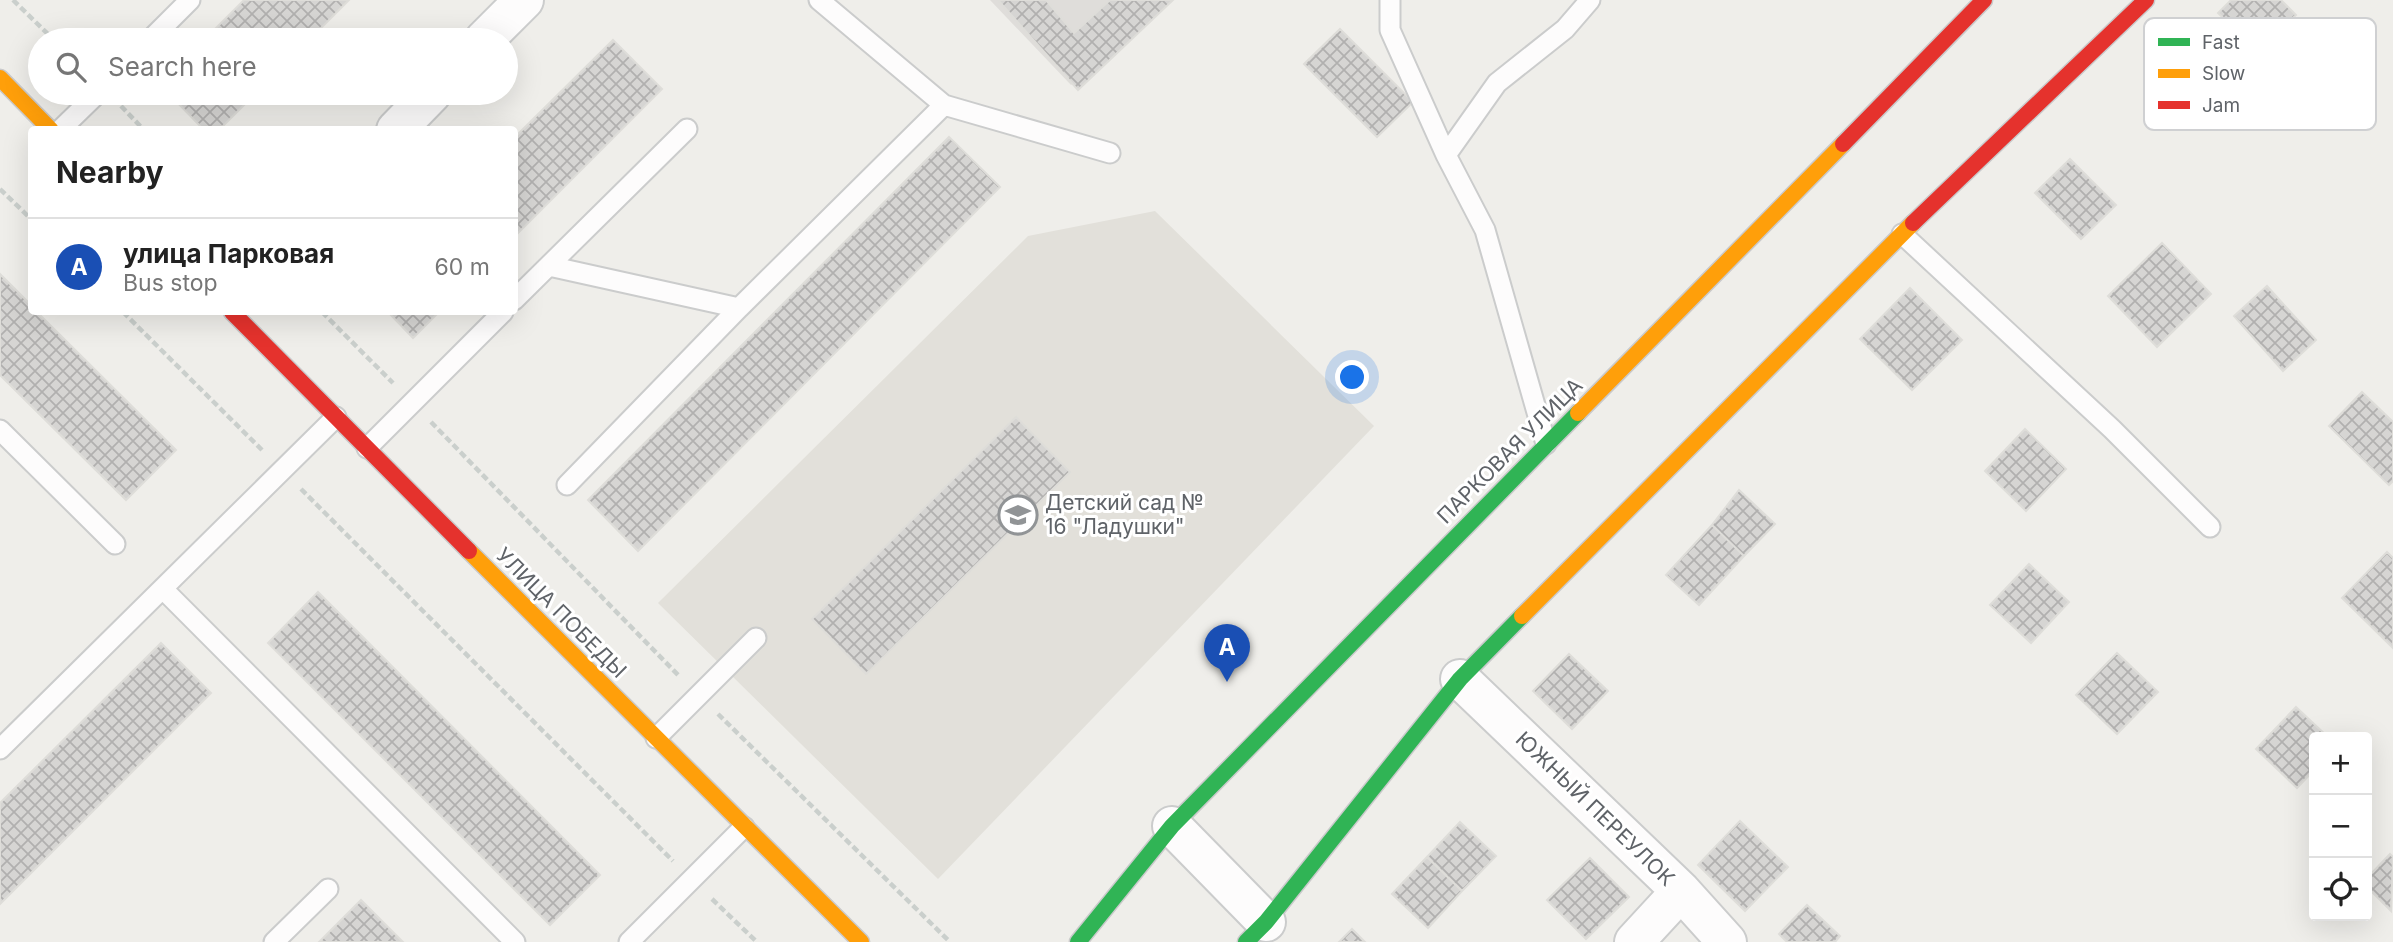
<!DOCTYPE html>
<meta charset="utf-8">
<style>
body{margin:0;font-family:Inter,sans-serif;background:#f2f2f2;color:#222}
.controls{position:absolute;right:21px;bottom:21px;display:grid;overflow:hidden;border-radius:7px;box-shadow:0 7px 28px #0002}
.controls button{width:63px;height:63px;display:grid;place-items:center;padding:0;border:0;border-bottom:2px solid #e0e0e0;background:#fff;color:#222;font:35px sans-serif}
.you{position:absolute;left:1353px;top:378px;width:24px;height:24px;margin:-18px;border:5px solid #fff;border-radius:50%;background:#1a73e8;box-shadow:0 0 0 10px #1a73e833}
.badge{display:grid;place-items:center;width:46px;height:46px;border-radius:50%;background:#d93025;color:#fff;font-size:23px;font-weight:700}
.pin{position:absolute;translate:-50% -58px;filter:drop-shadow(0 2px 4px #0008)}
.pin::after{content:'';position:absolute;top:37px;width:24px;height:21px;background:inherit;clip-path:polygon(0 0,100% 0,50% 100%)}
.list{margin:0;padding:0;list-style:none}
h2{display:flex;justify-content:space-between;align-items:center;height:91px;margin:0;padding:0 28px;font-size:30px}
h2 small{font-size:23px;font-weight:400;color:#767676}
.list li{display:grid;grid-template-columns:46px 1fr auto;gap:21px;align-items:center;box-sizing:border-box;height:98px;padding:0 28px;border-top:2px solid #e0e0e0}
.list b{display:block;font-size:26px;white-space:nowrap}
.list p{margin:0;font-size:23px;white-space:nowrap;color:#767676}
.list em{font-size:23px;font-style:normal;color:#767676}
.icon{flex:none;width:38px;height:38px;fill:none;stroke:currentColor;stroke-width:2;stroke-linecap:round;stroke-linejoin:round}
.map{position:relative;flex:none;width:2393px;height:942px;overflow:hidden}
.search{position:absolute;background:#fff;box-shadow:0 7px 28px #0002;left:28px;top:28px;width:490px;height:77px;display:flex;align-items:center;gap:18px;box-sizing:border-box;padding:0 24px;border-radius:38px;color:#767676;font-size:26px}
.panel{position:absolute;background:#fff;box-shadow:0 7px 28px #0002;left:28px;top:126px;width:490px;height:189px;border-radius:7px}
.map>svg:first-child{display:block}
.industrial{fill:#dfddda}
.education{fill:#e2e0da}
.building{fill:url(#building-cross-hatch);stroke:#deddd9;stroke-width:2}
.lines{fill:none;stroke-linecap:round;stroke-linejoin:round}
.lane-casing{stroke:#cbcccc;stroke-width:23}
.street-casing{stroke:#cbcccc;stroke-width:42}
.fast-casing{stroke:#cacacb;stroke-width:19}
.slow-casing{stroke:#cacacb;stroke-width:19}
.jam-casing{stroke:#cacacb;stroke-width:19}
.path{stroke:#cacfcc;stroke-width:4.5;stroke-dasharray:7 3.5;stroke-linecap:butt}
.lane{stroke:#fdfcfc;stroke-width:19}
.street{stroke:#fdfcfc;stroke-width:38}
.fast{stroke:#30b455;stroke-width:16}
.slow{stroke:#ff9f0a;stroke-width:16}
.jam{stroke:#e5322d;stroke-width:16}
.labels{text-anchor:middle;stroke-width:6;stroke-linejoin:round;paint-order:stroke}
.street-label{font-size:21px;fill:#5f6368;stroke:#fff}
.poi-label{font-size:21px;fill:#5f6368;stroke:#fff;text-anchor:start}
.key{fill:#fff;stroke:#cfd0d2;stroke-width:2}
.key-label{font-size:19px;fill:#5f6368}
</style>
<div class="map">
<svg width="2393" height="942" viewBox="0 0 2393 942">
<defs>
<pattern id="building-cross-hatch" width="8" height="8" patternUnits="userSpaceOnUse" patternTransform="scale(1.75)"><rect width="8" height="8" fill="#d6d5d3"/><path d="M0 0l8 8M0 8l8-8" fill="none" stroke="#b1b0af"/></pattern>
</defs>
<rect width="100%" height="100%" fill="#efeeea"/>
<!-- industrial -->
<path class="industrial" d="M990,0h174l-93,85z"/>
<!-- education -->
<path class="education" d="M1155,211l219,215 -436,453 -280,-276 370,-367z"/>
<!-- building -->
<path class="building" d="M244,0h105l-40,40h-105z
M998,0h48l28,33 36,-33h63l-95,90z
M2231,0h50l15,15 -37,37 -41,-39z
M1340,29l73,73 -36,35 -73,-73z
M613,40l49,49 -148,148v-99z
M168,93h88l-37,37h-15z
M949,137l51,50 -362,364 -50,-51z
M2070,159l46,46 -35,34 -46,-46z
M2162,243l49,51 -54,53 -49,-51z
M0,274l32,32v6h5l139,138 -50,50 -126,-125z
M2267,286l49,54 -33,31 -49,-55z
M1910,288l52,52 -50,50 -52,-51z
M388,312h51l-26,26z
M2362,392l31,30v59l-4,4 -60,-59z
M1016,417l54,55 -204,202 -54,-55z
M2025,429l41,40 -40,42 -41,-40z
M1739,490l36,34 -31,32 -32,-31z
M1712,525l32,31 -45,49 -33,-30z
M2387,552l6,6v90l-51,-50z
M2029,564l40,38 -38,41 -41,-38z
M318,592l282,283 -50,50 -282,-282z
M161,643l50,50 -211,211v-101z
M2117,653l41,39 -41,42 -41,-39z
M1569,654l39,37 -36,38 -39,-38z
M2296,707l32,30h-14v33l-17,18 -41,-39z
M1740,821l48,46 -43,44 -47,-46z
M1460,822l36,34 -34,35 -35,-34z
M2390,854l3,3 -2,54 -24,-24v-9z
M1427,857l35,34 -34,37 -36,-34z
M1590,858l39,39 -43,42 -39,-39z
M361,900l42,42h-84z
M1807,905l33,31 -5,6h-48l-8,-8z
M1352,929l13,13h-26z"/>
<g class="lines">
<!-- lane casing -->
<g class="lane-casing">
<path id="lane" d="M819,0l125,105 166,48
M1390,0v30l56,125
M150,40l40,-40
M60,130l38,-37
M1902,234l210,195 98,98
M549,266l190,42 205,-203
M514,300l173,-171
M0,430l115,114
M1546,444l-61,-214 -39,-75 51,-72 68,-54 25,-29
M367,448l136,-136
M567,485l172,-177
M163,589l352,353
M656,738l100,-100
M0,749l336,-332
M274,942l54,-53
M629,942l115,-115"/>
</g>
<!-- street casing -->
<g class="street-casing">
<path id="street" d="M484,40l40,-40
M396,130l36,-37
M1460,679l221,212 46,51
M1172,826l94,96
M1634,942l47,-51"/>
</g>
<!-- fast casing -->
<g class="fast-casing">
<path id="fast" d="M1078,942l94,-116 406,-413
M1246,942l20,-20 194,-243 62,-63"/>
</g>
<!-- slow casing -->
<g class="slow-casing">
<path id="slow" d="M0,78l51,52
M1578,413l265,-269
M469,551l392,391
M1522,616l391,-393"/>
</g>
<!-- jam casing -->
<g class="jam-casing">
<path id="jam" d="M1843,144l141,-144
M1913,223l233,-223
M232,312l237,239"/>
</g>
<!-- path -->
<path class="path" d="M13,0l41,40
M121,106l23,24
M0,189l32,31
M123,312l139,138
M322,312l71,71
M431,422l248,254
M301,489l372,372
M718,714l232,228
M712,899l45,43"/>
<!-- lane -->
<use href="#lane" class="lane"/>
<!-- street -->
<use href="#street" class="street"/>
<!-- fast -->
<use href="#fast" class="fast"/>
<!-- slow -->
<use href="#slow" class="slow"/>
<!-- jam -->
<use href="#jam" class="jam"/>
</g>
<!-- icons -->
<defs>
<g id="school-ring" transform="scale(2.0125)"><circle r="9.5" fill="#fff" stroke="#919496" stroke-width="1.5"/><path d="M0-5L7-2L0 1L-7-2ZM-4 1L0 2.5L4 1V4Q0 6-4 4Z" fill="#919496"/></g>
</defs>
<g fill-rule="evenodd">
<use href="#school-ring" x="1018" y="515"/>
</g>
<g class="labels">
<!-- street labels -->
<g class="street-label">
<text transform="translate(1510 451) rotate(-45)" y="7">ПАРКОВАЯ УЛИЦА</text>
<text transform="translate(561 613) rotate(45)" y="7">УЛИЦА ПОБЕДЫ</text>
<text transform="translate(1595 809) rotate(44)" y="7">ЮЖНЫЙ ПЕРЕУЛОК</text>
</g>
<!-- poi labels -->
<g class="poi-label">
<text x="1045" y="510">Детский сад №<tspan x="1045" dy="24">16 "Ладушки"</tspan></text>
</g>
</g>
<!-- legend -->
<rect x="2144" y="18" width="232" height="112" rx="10" class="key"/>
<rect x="2158" y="38" width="32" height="8" fill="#30b455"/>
<rect x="2158" y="69" width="32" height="9" fill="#ff9f0a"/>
<rect x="2158" y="101" width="32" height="8" fill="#e5322d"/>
<g class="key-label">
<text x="2202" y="49">Fast</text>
<text x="2202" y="80">Slow</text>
<text x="2202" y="112">Jam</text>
</g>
</svg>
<div class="controls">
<button>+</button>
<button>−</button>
<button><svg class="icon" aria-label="locate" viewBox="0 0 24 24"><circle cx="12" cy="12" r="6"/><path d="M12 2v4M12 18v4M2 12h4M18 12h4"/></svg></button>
</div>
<div class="you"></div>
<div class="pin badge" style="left:1227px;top:682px;background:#1a4fb4">A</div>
<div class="search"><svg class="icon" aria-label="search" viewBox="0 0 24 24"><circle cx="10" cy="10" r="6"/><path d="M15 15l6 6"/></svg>Search here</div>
<section class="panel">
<h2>Nearby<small></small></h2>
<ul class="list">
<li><span class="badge" style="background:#1a4fb4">A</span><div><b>улица Парковая</b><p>Bus stop</p></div><em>60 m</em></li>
</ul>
</section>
</div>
